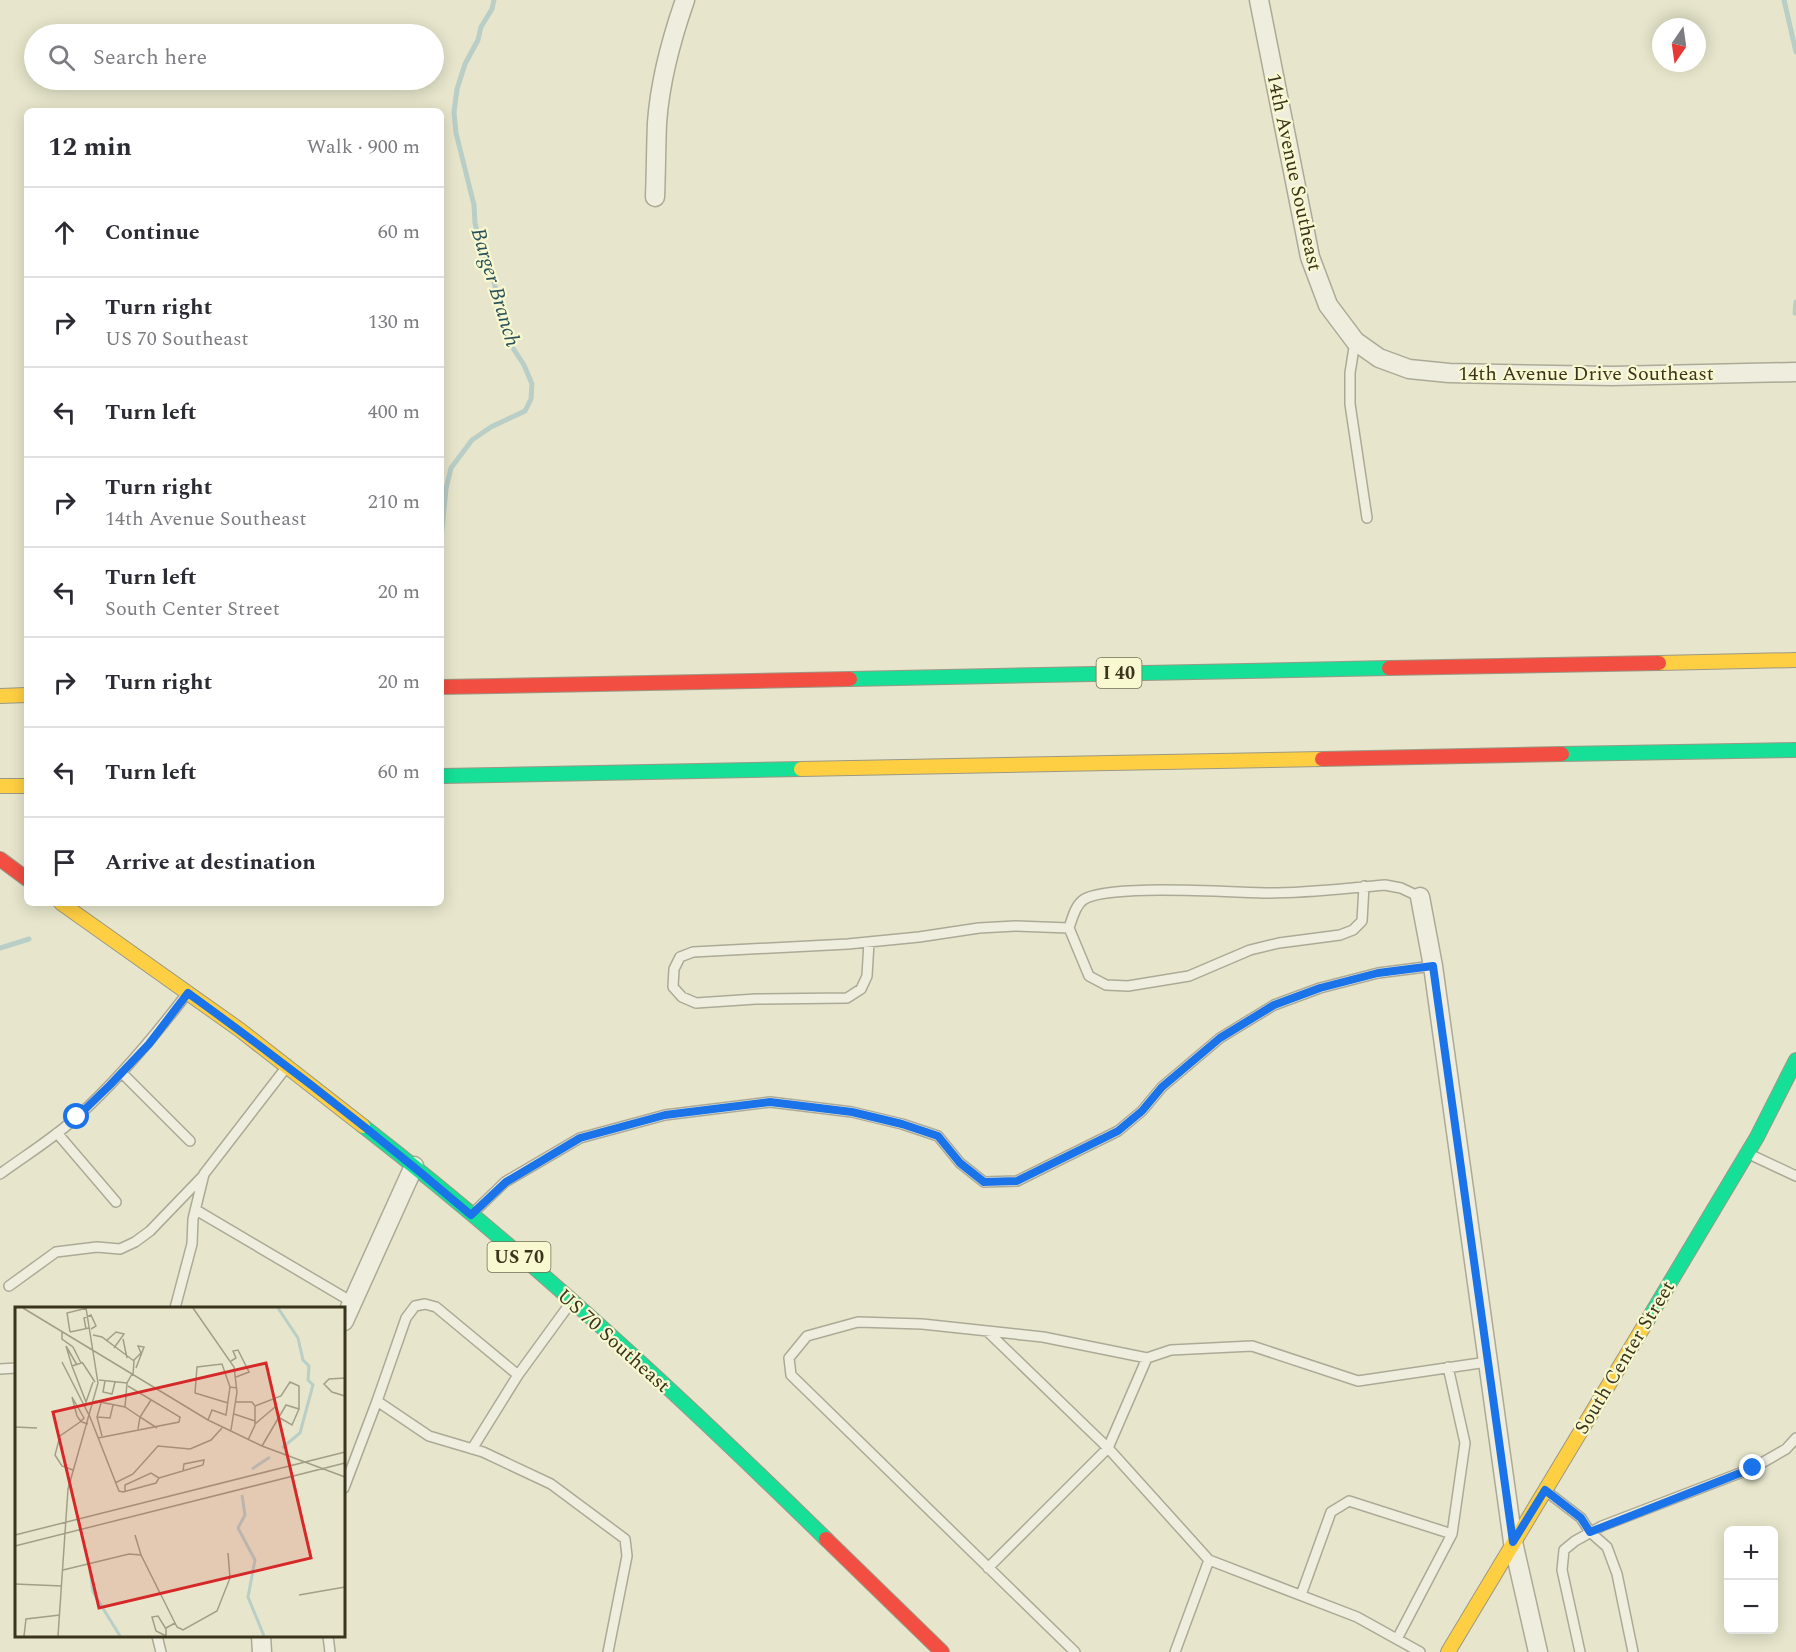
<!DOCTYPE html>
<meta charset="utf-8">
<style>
body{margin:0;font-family:Spectral,serif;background:#f2f2f3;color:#2b2b33}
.controls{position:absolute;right:18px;bottom:18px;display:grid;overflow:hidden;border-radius:9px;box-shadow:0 3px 15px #0003}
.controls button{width:54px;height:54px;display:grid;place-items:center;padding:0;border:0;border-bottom:2px solid #e1e1e2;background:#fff;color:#2b2b33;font:30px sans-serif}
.compass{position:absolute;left:1652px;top:18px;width:54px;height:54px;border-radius:50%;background:#fff;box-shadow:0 3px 15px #0003;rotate:193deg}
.stop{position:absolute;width:18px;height:18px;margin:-14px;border:4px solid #1a73e8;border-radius:50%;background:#fff}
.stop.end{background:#1a73e8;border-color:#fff;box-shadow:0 2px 6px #0008}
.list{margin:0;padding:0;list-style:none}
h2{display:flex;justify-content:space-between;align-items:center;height:78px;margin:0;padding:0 24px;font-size:26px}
h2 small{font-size:20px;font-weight:400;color:#7c7c81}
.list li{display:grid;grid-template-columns:39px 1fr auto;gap:18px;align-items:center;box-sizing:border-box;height:90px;padding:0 24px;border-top:2px solid #e1e1e2}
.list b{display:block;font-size:22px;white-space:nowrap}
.list p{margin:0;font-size:20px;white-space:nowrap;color:#7c7c81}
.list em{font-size:20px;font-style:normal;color:#7c7c81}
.icon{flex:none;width:33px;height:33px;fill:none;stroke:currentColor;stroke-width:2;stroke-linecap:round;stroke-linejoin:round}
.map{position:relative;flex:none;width:1796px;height:1652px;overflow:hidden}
.search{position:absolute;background:#fff;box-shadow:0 3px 15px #0003;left:24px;top:24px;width:420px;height:66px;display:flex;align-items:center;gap:15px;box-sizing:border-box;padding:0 21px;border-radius:33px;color:#7c7c81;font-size:22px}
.panel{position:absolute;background:#fff;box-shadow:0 3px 15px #0003;left:24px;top:108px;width:420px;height:798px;border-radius:9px}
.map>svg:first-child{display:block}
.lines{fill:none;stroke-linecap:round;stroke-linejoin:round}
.stream{stroke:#b8cec6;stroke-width:5}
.lane-casing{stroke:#acaa96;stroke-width:12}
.street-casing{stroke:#acaa96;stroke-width:21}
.fast-casing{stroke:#9b9885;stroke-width:16}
.slow-casing{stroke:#9b9885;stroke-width:16}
.jam-casing{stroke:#9b9885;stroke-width:16}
.lane{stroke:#eeedde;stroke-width:9}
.street{stroke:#eeedde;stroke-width:18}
.fast{stroke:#16e098;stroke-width:14}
.slow{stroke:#ffcf43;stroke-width:14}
.jam{stroke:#f24e42;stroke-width:14}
.route{stroke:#1a73e8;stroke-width:8}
.labels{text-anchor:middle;stroke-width:4.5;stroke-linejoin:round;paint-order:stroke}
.shield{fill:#f8f8d1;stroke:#746f52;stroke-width:1.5}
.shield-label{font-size:18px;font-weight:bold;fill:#3b341c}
.street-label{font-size:20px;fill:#3b341c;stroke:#f8f8d1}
.water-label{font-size:21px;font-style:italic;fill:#2a525c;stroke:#f8f8d1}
.inset-river{fill:none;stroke:#b8cec6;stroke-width:3}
.inset-road{fill:none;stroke:#a29f86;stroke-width:1.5}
.view{fill:#d62828;fill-opacity:0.15;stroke:#d62828;stroke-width:3}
.inset-edge{fill:none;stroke:#3b341c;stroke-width:3}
</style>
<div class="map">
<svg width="1796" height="1652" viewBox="0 0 1796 1652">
<rect width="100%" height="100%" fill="#e7e6cc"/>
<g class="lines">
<!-- stream -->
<path class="stream" d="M1784,0l12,52
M1795,313l1,-11
M441,539l5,-50 5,-21 21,-28 19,-13 34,-16 6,-12 1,-15 -8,-19 -15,-23 -18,-72 -10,-22 -6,-25 -1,-18 -18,-72 -2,-21 3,-23 8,-25 13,-24 3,-13 11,-18 2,-9
M0,948l29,-9"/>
<!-- lane casing -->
<g class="lane-casing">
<path id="lane" d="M1355,341l-5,32v31l17,114
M1364,886l-2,35 -9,9 -13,5 -61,8 -29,7 -61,26 -61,10 -22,-1 -17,-9 -20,-48c3,-9 6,-22 14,-28 24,-17 153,-7 187,-7 39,0 77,-5 115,-8l16,3 19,9
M869,942l-2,34 -6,13 -14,9 -91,1 -60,4 -14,-6 -9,-10 1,-18 6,-12 13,-5 155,-8 71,-7 60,-9 36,-2 54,2
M122,1073l68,68
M57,1133l59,69
M1749,1154l47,22
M0,1174c26,-19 54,-36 78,-58 41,-37 75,-78 108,-121
M196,1210l156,92
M473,1213l32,-31 75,-44 85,-23 105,-13 82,10 50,12 36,12 22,27 24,19 33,-1 101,-50 24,-20 20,-24 58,-49 54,-33 46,-17 58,-15 55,-7
M9,1286l47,-34 41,-5 23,2 15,-7 15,-11 53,-55
M175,1308l17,-64 1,-25 11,-45 81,-105
M987,1331l121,117 -120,120
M1147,1358l-39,90 101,112 148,57 63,35
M0,1369l16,-1
M377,1401l52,35 54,16 68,32 74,55 2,17 -19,96
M472,1449l46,-74
M344,1488l33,-87 29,-83 9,-12 10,-2 11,3 82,68 51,-70
M1546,1491l35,27 9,14 17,15 10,27 16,78
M1301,1595l30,-83 18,-11 103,33
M157,1636l4,16
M328,1636l2,16
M1397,1639l55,-105 13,-91 -17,-76
M1075,1652l-284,-277 -2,-17 18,-22 51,-14 64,2 121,13 104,21 24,-8 81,-4 106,35 129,-19
M1175,1652l34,-92
M1580,1652l-18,-82 2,-20 11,-9 27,-15 151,-58 33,-19 10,-11"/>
</g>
<!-- street casing -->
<g class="street-casing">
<path id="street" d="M1259,0l51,257 18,48 27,36 24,17 30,11 40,4 163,3 184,-4
M655,197c1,-25 1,-50 2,-74 3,-43 14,-83 28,-123
M1420,897l13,69 80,576 25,110
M344,1321l70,-155
M261,1636l1,16"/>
</g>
<!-- fast casing -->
<g class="fast-casing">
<path id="fast" d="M850,679l539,-11
M1562,754l234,-4
M441,776l360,-7
M363,1126c163,127 316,269 463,413
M1647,1321l110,-184 39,-77"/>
</g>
<!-- slow casing -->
<g class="slow-casing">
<path id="slow" d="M1659,663l137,-3
M0,696l27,-1
M801,769l521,-10
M0,786h27
M61,903l179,127 123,96
M1448,1652l199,-331"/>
</g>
<!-- jam casing -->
<g class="jam-casing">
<path id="jam" d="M1389,668l270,-5
M441,687l409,-8
M1322,759l240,-5
M0,859l27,20
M826,1539l116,113"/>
</g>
<!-- lane -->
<use href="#lane" class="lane"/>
<!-- street -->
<use href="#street" class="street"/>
<!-- fast -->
<use href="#fast" class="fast"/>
<!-- slow -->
<use href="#slow" class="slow"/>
<!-- jam -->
<use href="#jam" class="jam"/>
</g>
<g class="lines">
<!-- route -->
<path class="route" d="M77,1117l33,-32 39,-41 39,-51c97,70 192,144 283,222l35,-33 74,-44 85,-23 105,-13 82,10 50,12 36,12 22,27 24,19 33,-1 101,-50 24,-20 20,-24 58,-49 54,-33 46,-17 58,-15 55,-7 80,576 32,-52 36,28 9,14 163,-64"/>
</g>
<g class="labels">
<!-- shield labels -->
<g class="shield">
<rect x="1096.5" y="658" width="45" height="30" rx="4.5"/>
<rect x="487.5" y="1242" width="63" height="30" rx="4.5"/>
</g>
<g class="shield-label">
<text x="1119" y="679">I 40</text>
<text x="519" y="1263">US 70</text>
</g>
<!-- street labels -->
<g class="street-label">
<text transform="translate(1295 172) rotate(78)" y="7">14th Avenue Southeast</text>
<text x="1586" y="380">14th Avenue Drive Southeast</text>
<text transform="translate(614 1340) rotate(42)" y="7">US 70 Southeast</text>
<text transform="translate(1624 1357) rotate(-59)" y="7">South Center Street</text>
</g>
<!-- water labels -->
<g class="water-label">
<text transform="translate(496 287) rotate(73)" y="7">Barger Branch</text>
</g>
</g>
<!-- overview -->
<g transform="translate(15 1307)">
<rect width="330" height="330" fill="#e7e6cc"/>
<path class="inset-river" d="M263,1l20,30 5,22 6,6 -1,14 5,5 -13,48 -18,15M237,162l18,-12M227,188l3,20 -7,13 17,32 -7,37 16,39M75,263l3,22 27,44"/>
<path class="inset-road" d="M8,1l185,112 54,26 83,31M178,1l41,59 3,25 -6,38M71,22l-2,-11 7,-3 5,11 -5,3M47,25v7l11,8 8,16 -9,3 -6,-20M55,25l-3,-19 20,-5M55,25l19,-4M78,28l9,2 32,24 -1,14M108,32l4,19M91,34l10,-9 8,2 -10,14M51,39l11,19M118,54l8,-8 -3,-7 6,1 -8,21M216,54l5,-3 -3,-7 5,-1 11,22 -13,5M47,55l28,55 29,74 4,1 33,-9 3,-5 -8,-5 -26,12v6M67,55l13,20M57,59l14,36 7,-20M330,71l-16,1 -5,5 8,8 13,4M84,73l28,3M90,74l-2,11 9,2 3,-12M136,93l-11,17 17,11M80,94l30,6 15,10 -2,12M221,95h16l3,4M86,96l-4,14 5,19M213,96l-33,-10 2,-26 25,-3 8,23M110,100l2,-24 5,-9M219,107l21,7M82,110l13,1 3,-13M193,113l4,-10 14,5 4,-28 7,1M240,117l20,-17M0,120l22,1M83,131l81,-16 1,-5 -52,-31M233,133l7,-15v-19l26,-10 9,-14 9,4v23M247,139l24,-41 13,4 -7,16 -12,-7M58,163l-11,-4 -7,-11 5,-19 20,-14 4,-4 -12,-21 5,19 2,3 3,3 6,2M144,171l44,-13 1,-5 -20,4 -1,7M100,176l18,-9 25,-28 32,3 21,-9 11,-12M0,228l330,-83M120,228l6,20M0,239l330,-83M48,263l66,-16 12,1 36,72 6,3 34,-19 13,-33 -2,-25M0,277l47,2M284,288l46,-8M151,322l-8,-13 -6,1 4,14 10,5M9,329l2,-17 34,-4M43,329l10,-147 30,-106 -12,-75M151,329v-8l9,-5"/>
<path class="view" d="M251,56l45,195 -212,50 -46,-196z"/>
<rect width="330" height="330" class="inset-edge"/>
</g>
</svg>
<div class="controls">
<button>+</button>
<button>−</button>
</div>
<svg class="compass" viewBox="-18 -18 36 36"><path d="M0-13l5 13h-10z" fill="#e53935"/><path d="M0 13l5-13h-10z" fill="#7c7c81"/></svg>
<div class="stop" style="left:77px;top:1117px"></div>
<div class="stop end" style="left:1753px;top:1468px"></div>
<div class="search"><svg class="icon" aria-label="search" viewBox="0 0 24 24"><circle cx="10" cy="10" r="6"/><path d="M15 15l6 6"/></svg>Search here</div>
<section class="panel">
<h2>12 min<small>Walk · 900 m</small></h2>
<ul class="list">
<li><svg class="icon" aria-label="ahead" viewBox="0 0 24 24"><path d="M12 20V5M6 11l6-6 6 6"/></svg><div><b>Continue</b></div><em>60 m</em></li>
<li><svg class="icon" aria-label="right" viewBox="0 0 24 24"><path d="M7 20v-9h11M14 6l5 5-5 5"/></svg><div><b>Turn right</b><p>US 70 Southeast</p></div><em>130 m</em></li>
<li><svg class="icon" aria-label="left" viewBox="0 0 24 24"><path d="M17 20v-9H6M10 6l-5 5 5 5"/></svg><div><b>Turn left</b></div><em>400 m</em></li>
<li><svg class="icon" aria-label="right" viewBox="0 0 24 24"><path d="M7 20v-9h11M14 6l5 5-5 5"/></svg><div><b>Turn right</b><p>14th Avenue Southeast</p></div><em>210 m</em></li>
<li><svg class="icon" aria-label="left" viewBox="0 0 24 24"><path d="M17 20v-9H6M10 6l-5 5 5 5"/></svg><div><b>Turn left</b><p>South Center Street</p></div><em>20 m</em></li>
<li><svg class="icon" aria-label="right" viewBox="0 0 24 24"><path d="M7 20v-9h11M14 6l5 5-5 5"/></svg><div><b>Turn right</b></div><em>20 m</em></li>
<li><svg class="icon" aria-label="left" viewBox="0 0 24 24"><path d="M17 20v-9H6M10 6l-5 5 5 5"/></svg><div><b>Turn left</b></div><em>60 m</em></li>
<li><svg class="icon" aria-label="arrive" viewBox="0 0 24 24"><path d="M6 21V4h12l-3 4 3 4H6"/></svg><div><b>Arrive at destination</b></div></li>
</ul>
</section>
</div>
